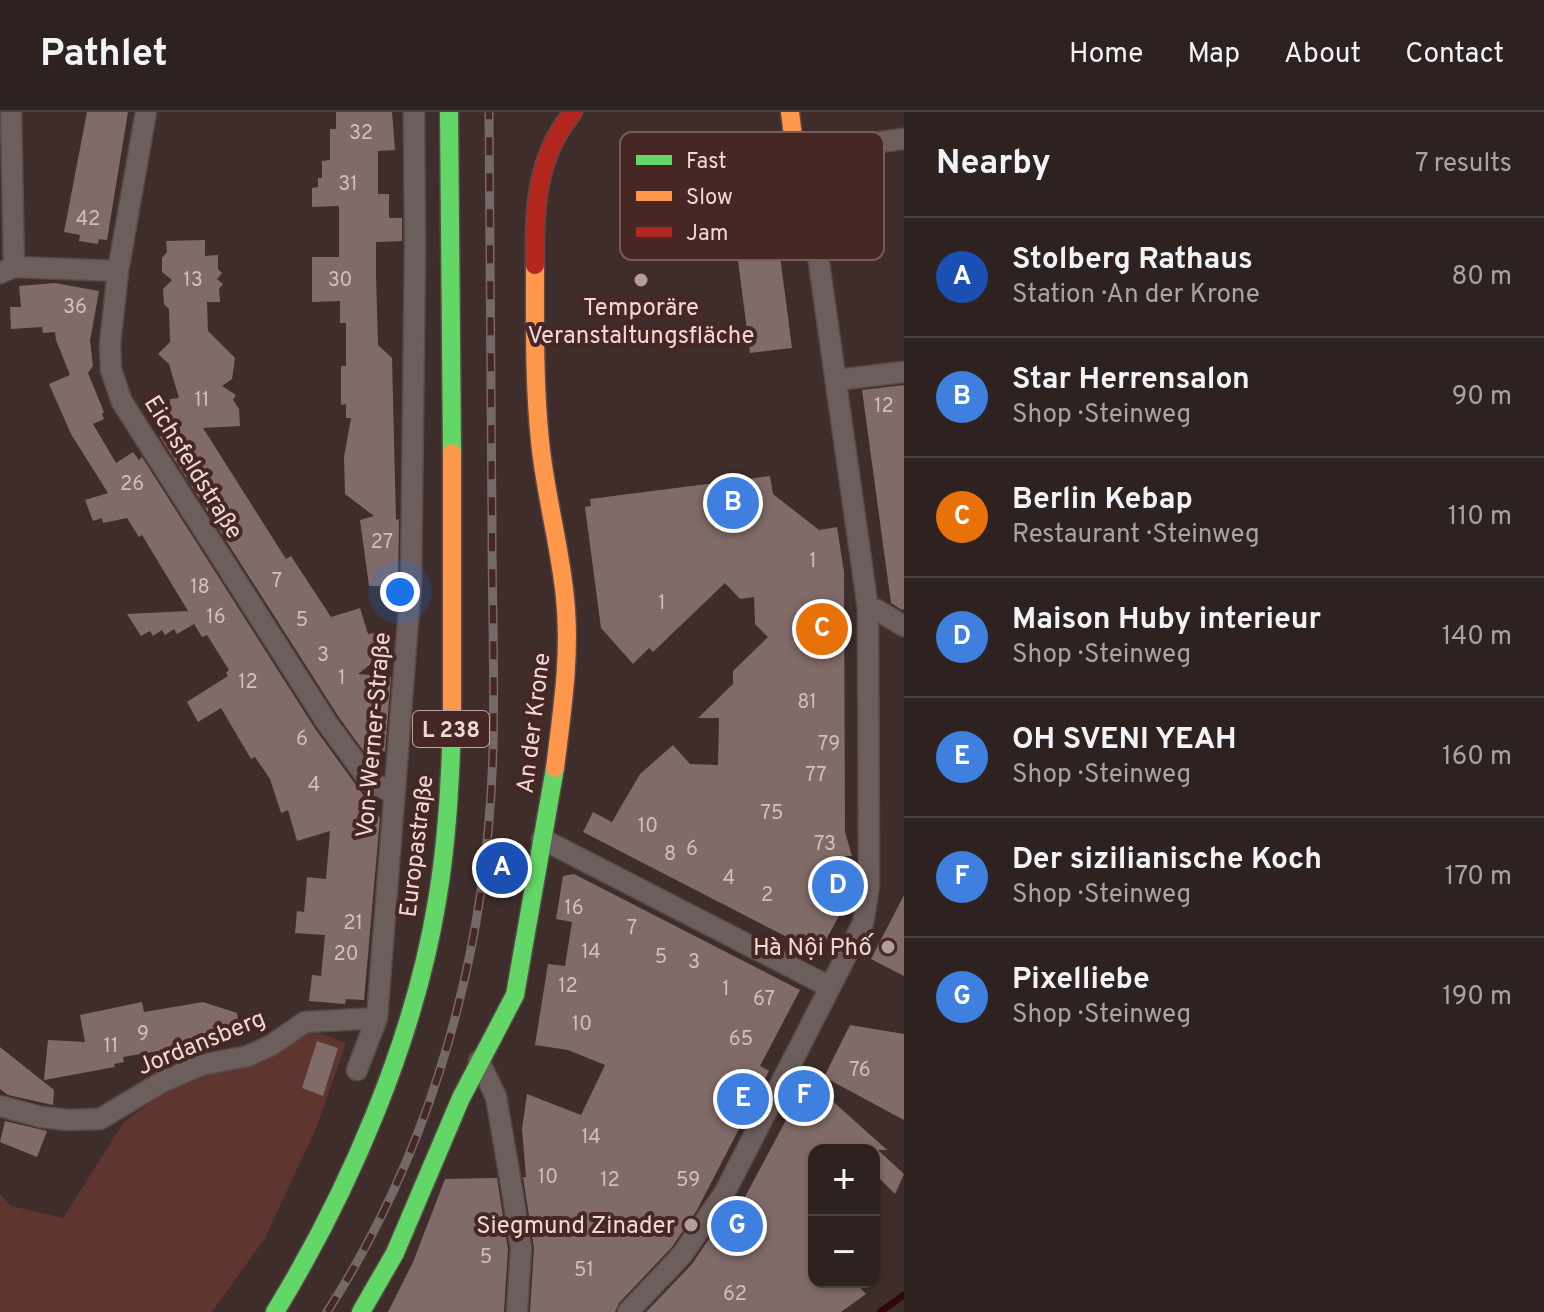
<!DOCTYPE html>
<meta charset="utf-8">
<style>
body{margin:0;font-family:Overpass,sans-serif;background:#3a2f2d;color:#f1f3f6}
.controls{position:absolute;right:24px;bottom:24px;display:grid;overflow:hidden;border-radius:16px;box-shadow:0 2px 6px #0004}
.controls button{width:72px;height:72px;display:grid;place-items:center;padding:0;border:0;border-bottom:2px solid #493f3e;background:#2e2220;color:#f1f3f6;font:40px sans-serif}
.you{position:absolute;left:400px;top:480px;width:28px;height:28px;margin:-20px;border:6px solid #fff;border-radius:50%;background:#1a73e8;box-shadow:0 0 0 12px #1a73e833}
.badge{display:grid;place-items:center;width:52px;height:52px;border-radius:50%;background:#b19d9a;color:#fff;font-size:26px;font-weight:700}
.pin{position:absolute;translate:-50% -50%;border:4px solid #fff;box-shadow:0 2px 8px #0006}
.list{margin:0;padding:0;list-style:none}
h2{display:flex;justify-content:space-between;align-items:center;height:104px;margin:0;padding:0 32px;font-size:34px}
h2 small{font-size:26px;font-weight:400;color:#a7a4a5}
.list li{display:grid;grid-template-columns:52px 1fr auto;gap:24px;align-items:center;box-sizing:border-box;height:120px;padding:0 32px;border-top:2px solid #493f3e}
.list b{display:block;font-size:30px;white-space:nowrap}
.list p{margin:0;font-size:26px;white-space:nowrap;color:#a7a4a5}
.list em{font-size:26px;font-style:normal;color:#a7a4a5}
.map{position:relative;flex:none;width:904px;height:1200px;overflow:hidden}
header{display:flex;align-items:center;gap:48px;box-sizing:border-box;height:112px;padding:0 40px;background:#2e2220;border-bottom:2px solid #493f3e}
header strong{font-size:38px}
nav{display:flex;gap:44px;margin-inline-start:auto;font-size:28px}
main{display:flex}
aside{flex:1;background:#2e2220}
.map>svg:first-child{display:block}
.green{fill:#5e352f}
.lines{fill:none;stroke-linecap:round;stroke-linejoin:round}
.stream{stroke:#2f0706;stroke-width:7}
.building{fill:#816b69}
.street-casing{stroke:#584947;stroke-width:23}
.fast-casing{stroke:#584947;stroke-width:21}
.slow-casing{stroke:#584947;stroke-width:21}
.jam-casing{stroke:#584947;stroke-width:21}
.street{stroke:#6c5e5c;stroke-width:20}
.fast{stroke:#63d668;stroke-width:18}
.slow{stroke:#ff974d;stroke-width:18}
.jam{stroke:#b3261e;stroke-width:18}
.rail-casing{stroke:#756968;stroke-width:9}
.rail{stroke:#462723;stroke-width:6;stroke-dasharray:18;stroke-linecap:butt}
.poi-dot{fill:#b19d9a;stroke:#462723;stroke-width:3}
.labels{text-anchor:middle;stroke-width:8;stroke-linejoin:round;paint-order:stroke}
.number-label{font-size:20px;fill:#d4bebb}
.shield{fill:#462723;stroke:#bca4a0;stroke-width:2}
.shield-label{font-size:22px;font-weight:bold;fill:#efd9d6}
.poi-label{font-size:24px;fill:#efd9d6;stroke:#462723;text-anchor:end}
.street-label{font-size:24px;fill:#efd9d6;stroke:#462723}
.key{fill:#462723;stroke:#795c59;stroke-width:2}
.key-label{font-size:22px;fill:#efd9d6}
</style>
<header>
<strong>Pathlet</strong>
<nav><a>Home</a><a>Map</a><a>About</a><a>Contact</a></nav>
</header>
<main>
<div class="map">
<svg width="904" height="1200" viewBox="0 0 904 1200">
<rect width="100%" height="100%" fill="#3e2d2b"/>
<!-- green -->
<path class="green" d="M310,918l36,13 -29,83 -52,112 -53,74h-212v-118l11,12 52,12 61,-96 42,-31z"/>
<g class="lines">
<!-- stream -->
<path class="stream" d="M880,1200l24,-17"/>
</g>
<!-- building -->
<path class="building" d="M87,0h41l-21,128 -8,-1 -1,5 -19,-3 1,-6 -16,-3z
M336,0h56l3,38 -17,1v43h11v24h13v23l-26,1v33l2,70 14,13 4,162 3,-1 -1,67h-29l-9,-66 14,-4 -29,-22 -1,-37 7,-39h-5v-14l-5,1v-39h5v-43h-6v-22l-28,1v-45h27v-51l-27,1v-19l6,-1v-9h4v-17l8,-1v-31h6z
M771,75l21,161 -42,5 -21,-161z
M205,128v16l13,-1v14l4,4 -5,6 6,5 -4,5 1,13h-13l1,29 27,27 -3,21 -10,7 14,9 -3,5 6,9 1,17 -37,2 83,131 5,-3 40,61 29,-9 8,26 6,-1 3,26 -19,15 33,3 -6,74 -15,9 -32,-44 -178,-279 10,-11 -7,-6 7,-7v-14l9,-1 -10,-34 -11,-10 12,-12 -1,-33 -5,-5 -1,-15 9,-9 -10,-8v-14l5,-6 -1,-11z
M55,171l44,8 -9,50 3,25 -5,7 16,39 -2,2 2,5 -11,5 23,39 17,-11 6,8 3,-3 174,273 64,88 -16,182 -18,-1 -1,5 -36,-3 3,-26 9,1 4,-41 -30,-2 2,-22 7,1 3,-35 19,2 4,-48 -33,10 -9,-31 -7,3 -11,-34 -15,-22 -4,2 -30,-51 -23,14 -11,-20 41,-26 -2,-3 3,-3 -22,-35 -5,2 -8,-13 -17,10 -3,-5 -9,6 -3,-5 -9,6 -3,-5 -9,5 -14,-22 61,-3 -46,-76 -3,2 -12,-19 -24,5 -1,-5 -9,3 -8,-21 23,-7 -37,-59 -22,-50 21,-9 -14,-35 -1,-8 -12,1 -1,-6 -31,2 -1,-22h11l-2,-21z
M904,273v224l-2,1 -11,-7 -29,-213z
M770,364l3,18 46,36 18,-3 7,45 1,260 7,24h-7v49l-23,42 -10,3 -229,-118 10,-20 19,10 28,-48 33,-29 17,19 28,1 1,-47h-21l35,-34v-13l35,-34 -13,-13 -1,-27 -14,2 -15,-16 -72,69 -4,-4 -16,16 -32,-36 -16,-121 6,-1 -1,-7z
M574,762l226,116 -40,76 9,5 -72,139 -25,37 -53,56 -4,9h-85l4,-64 -11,-71h3l-4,-48 5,-35 54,21 24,-50 -37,-15 -33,-5 13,-81 17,2 7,-44 -16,-3 7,-43z
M904,783v81l-33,-17z
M142,890l2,10 59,-10 34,11 3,19 -46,11v2l-71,12 1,5 -10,2 1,3 -71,13 4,-40 37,2 -5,-27z
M850,913l54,9v86l-80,-43z
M317,929l21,7 -15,48 -21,-8z
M0,935l54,43 -1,15 -45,-10 -8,-6z
M808,967l79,71h-9l26,24 -9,20 -21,-21v-23h-60v132h41l11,12 -25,18h-195l46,-48 29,-43 9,4z
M5,1009l42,10 -10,26 -37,-15z
M493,1066h4l11,71 -4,63h-116l25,-50 32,-83z"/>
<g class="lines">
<!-- street casing -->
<g class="street-casing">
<path id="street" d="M11,0l3,155
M146,0l-28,159 -8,73 1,26 11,32 205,321 44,60 23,10
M0,161l14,-6 104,4
M837,268l67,-8
M868,497l9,1 27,16
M542,727l288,148
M479,949l17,36 15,87 10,64 -4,64
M357,958l20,-52 34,-435 4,-332 -1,-139
M0,994l41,11 27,3 32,-1 62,-37 39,-17 47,-9 22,-10 35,-24 72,-4
M628,1200l54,-57 43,-63 138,-269 6,-37 -1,-277 -62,-438 -11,-18 109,-14"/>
</g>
<!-- fast casing -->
<g class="fast-casing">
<path id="fast" d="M449,0l3,341
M275,1200c74,-121 139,-271 162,-411 10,-58 13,-118 15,-176
M361,1200l34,-59 66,-155 54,-103 40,-227"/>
</g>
<!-- slow casing -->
<g class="slow-casing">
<path id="slow" d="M790,0l5,41
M535,153c0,59 -1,118 5,176 5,53 20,104 25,157 6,56 -3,114 -10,170
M452,613v-272"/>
</g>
<!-- jam casing -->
<g class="jam-casing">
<path id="jam" d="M535,153c-1,-56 1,-108 38,-153"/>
</g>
<!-- street -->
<use href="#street" class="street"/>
<!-- fast -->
<use href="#fast" class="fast"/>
<!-- slow -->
<use href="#slow" class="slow"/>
<!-- jam -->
<use href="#jam" class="jam"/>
<!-- rail casing -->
<g class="rail-casing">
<path id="rail" d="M327,1200c107,-166 161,-365 166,-563 2,-74 -1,-148 -1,-222 -1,-139 -2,-277 -3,-415"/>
</g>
<!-- rail -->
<use href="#rail" class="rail"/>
</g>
<!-- markers -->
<g class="poi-dot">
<circle cx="641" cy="168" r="8"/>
<circle cx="888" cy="835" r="8"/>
<circle cx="691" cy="1113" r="8"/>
</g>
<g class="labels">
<!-- number labels -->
<g class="number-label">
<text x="361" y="27">32</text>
<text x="348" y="78">31</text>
<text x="88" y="113">42</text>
<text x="193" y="174">13</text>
<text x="340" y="174">30</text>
<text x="75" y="201">36</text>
<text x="202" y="294">11</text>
<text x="884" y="300">12</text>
<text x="132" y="378">26</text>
<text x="382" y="436">27</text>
<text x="813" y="455">1</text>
<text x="277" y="475">7</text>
<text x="200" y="481">18</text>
<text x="662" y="497">1</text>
<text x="216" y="511">16</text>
<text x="302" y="514">5</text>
<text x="323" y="549">3</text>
<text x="342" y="572">1</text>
<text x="248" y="576">12</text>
<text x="807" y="596">81</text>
<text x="302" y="633">6</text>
<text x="829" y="638">79</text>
<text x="816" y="669">77</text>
<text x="314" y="679">4</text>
<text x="772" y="707">75</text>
<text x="648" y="720">10</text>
<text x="825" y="738">73</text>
<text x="692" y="743">6</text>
<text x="670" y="748">8</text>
<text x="729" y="772">4</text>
<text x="767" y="789">2</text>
<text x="574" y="802">16</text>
<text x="353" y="817">21</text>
<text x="632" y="822">7</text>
<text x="591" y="846">14</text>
<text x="346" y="848">20</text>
<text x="661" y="851">5</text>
<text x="694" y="856">3</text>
<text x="568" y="880">12</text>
<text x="726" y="883">1</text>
<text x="764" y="893">67</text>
<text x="582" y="918">10</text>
<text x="143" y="928">9</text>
<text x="741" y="933">65</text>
<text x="111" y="940">11</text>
<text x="860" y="964">76</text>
<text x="591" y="1031">14</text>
<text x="548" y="1071">10</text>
<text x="610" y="1074">12</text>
<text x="688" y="1074">59</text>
<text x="486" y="1151">5</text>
<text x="584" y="1164">51</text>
<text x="735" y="1188">62</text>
</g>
<!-- shield labels -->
<rect class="shield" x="413" y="599" width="76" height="36" rx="6"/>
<g class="shield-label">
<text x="451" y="625">L 238</text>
</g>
<!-- poi labels -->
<g class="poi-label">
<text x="641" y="203" text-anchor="middle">Temporäre<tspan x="641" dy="28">Veranstaltungsfläche</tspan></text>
<text x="872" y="843">Hà Nội Phố</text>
<text x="675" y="1121">Siegmund Zinader</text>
</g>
<!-- street labels -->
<g class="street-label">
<text transform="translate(194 355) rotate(58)" y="8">Eichsfeldstraße</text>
<text transform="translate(533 611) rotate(-83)" y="8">An der Krone</text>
<text transform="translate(373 623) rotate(-85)" y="8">Von-Werner-Straße</text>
<text transform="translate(416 734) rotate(-83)" y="8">Europastraße</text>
<text transform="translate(201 930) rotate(-22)" y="8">Jordansberg</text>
</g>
</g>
<!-- legend -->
<rect x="620" y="20" width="264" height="128" rx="12" class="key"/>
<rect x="636" y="43" width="36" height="10" fill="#63d668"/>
<rect x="636" y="79" width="36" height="10" fill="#ff974d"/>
<rect x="636" y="115" width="36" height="10" fill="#b3261e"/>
<g class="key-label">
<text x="686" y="56">Fast</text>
<text x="686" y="92">Slow</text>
<text x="686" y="128">Jam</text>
</g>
</svg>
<div class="controls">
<button>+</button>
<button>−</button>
</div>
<div class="you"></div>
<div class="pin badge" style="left:502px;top:756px;background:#1a4fb4">A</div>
<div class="pin badge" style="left:733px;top:391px;background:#3f7fe0">B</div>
<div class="pin badge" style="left:822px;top:517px;background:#e8710a">C</div>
<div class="pin badge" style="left:838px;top:774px;background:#3f7fe0">D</div>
<div class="pin badge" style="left:743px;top:987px;background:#3f7fe0">E</div>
<div class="pin badge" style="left:804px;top:984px;background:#3f7fe0">F</div>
<div class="pin badge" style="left:737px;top:1114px;background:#3f7fe0">G</div>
</div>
<aside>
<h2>Nearby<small>7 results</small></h2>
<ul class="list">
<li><span class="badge" style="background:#1a4fb4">A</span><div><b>Stolberg Rathaus</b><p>Station · An der Krone</p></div><em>80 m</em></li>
<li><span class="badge" style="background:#3f7fe0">B</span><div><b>Star Herrensalon</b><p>Shop · Steinweg</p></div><em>90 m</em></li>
<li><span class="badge" style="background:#e8710a">C</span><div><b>Berlin Kebap</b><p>Restaurant · Steinweg</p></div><em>110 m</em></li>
<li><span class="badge" style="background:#3f7fe0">D</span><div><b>Maison Huby interieur</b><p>Shop · Steinweg</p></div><em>140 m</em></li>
<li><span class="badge" style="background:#3f7fe0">E</span><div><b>OH SVENI YEAH</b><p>Shop · Steinweg</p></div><em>160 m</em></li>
<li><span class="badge" style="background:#3f7fe0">F</span><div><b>Der sizilianische Koch</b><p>Shop · Steinweg</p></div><em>170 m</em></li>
<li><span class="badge" style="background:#3f7fe0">G</span><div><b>Pixelliebe</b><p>Shop · Steinweg</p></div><em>190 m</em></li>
</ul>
</aside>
</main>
